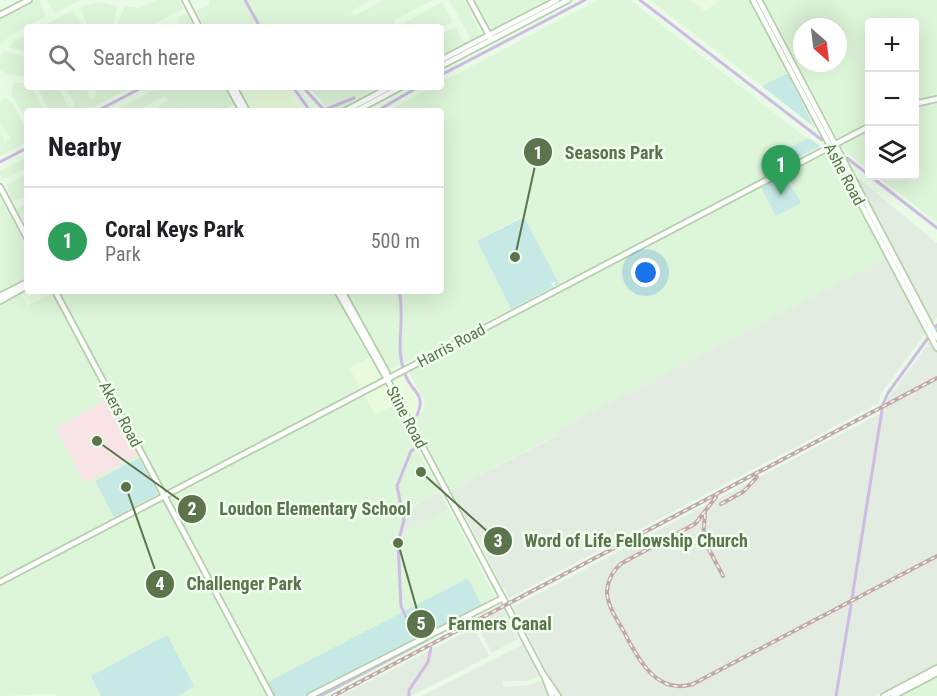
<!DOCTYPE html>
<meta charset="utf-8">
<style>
body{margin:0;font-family:"Roboto Condensed",sans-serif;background:#f2f2f2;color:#202124}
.controls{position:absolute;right:18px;top:18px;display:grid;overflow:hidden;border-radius:6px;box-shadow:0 6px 24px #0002}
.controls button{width:54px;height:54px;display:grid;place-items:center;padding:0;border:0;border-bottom:2px solid #e0e0e0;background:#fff;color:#202124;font:30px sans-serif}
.compass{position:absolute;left:793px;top:18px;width:54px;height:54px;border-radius:50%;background:#fff;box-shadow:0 6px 24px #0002;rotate:152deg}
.you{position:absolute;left:646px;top:273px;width:21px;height:21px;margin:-15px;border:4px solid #fff;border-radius:50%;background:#1a73e8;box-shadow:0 0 0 9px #1a73e833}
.badge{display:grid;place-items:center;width:39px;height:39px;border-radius:50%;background:#db2777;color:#fff;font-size:20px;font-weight:700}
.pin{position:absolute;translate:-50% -50px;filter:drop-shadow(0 2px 3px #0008)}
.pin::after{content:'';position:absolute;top:32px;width:21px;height:18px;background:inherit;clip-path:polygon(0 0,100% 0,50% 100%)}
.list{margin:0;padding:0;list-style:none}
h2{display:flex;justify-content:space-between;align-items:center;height:78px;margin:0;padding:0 24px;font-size:26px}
h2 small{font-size:20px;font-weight:400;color:#757577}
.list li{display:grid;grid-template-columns:39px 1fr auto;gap:18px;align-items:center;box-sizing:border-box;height:108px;padding:0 24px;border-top:2px solid #e0e0e0}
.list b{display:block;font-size:22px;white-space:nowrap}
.list p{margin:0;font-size:20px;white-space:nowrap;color:#757577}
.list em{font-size:20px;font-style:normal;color:#757577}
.icon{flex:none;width:33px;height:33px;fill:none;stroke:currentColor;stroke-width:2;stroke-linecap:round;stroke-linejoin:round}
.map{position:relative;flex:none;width:937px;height:696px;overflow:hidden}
.search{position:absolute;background:#fff;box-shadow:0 6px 24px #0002;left:24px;top:24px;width:420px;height:66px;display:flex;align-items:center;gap:15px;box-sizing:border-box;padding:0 21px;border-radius:6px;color:#757577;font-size:22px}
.panel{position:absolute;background:#fff;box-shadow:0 6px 24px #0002;left:24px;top:108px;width:420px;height:186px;border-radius:6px}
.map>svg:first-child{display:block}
.residential{fill:#ddf5d9;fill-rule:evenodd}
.commercial{fill:#e9fbdc}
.industrial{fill:#e3ece1}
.education{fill:#f8e4e6}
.green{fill:#c6e9e5}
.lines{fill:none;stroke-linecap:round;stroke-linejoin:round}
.canal{stroke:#cebce4;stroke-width:3}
.secondary-casing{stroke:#b5d0ab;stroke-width:8}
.secondary{stroke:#fff;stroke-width:4.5}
.rail-casing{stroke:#c5a6ab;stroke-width:4}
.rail{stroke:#effeee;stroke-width:1.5;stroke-dasharray:4.5;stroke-linecap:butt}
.labels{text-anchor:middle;stroke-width:5;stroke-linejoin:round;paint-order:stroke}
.street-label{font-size:16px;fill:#5b744c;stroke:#effeee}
.leader{fill:none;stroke:#5b744c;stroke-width:2}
.callout-dot{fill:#5b744c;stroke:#effeee;stroke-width:2}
.mark-label{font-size:18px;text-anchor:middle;font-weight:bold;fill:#fff}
.callout-label{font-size:18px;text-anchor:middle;font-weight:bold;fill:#5b744c;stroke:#effeee;stroke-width:5;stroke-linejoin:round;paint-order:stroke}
</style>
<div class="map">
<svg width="937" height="696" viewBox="0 0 937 696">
<rect width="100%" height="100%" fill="#e9fbe7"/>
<!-- residential -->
<path class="residential" d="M36,0h3l7,16 -36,20 -10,9v-26z
M46,0h35l-26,13z
M157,0h22l4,9 -35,18h-23l-7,-4 7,-17 14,2z
M209,0h163l-21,11 3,5 30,-16h49l-37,19 -4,8h-187l-9,-16 13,-6z
M449,0h15l17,35 -40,21 3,-5 -3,-5v-12l15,-7 7,14h5l2,-4z
M475,0h75l-57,28 -3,-1z
M598,0h32l203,159 53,100 -329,172 1,3 -107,56 -38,-72 9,-6 3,-10 -16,-30 163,-86 -4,-7 -9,5 -36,-68 -46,25 34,68 -123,62 -43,-80h96v-180h-53l44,-24h9v-5z
M650,0h41l14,11 15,-11h30l38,72 -26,14z
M763,0h174v222l-60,-46h37v-154h-44l-1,148 -26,-21zM802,27h36v36h-36z
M98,2l20,4 -6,21h-24l-8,-20z
M442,2l11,20 -12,6 -43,-1z
M73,10l9,17h-41z
M186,14l2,2 6,11h-13l-4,-9z
M27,34v19l-18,-6 4,-5z
M4,51l23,7v19l-17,-2 -10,-5v-14z
M14,83h13v4h5l12,24h-17v10l-16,-27z
M37,87h22l8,19 5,2 3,-4 -10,-17h22l2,10 4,2 4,-7 -5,-5h40l-46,24h-37z
M160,87h65l9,17 -13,7h-61l-2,-4 9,-6 -2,-5 -28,15h-23z
M309,87h76l-46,24h-9z
M5,97l7,5 15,28v12l-27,14v-26l5,12 6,-4 -11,-15v-22z
M27,157v11l-26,12 -1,-9z
M27,174v22l-15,5 -6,-16z
M0,197l27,51v29l-27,14z
M27,202v22h-1l-9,-14z
M51,291h282l36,67 -19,10 10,20 15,27 19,-10 46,87 -39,19v23l48,-25 46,88 -14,8 -13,-27 -200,105 7,13h-218l-1,-2 -56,2v-392l21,-11 6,12z
M937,676v20h-38z"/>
<!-- commercial -->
<path class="commercial" d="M691,0h29l-15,11z
M237,87h47l18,24h-51l-3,-10z
M27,290l23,1 2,2 -25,13 -6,-13z
M369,358l10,19 -19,11 -10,-20z
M403,375l16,26 -6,17 -19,-36z
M383,386l11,19 -19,10 -10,-20z"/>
<!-- industrial -->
<path class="industrial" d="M853,174l84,69v74l-57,78 -1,8 -370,195 -58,-108 107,-55 -2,-4 335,-175z
M937,332v332l-61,32h-316l-47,-89 372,-196 3,-13z
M440,492l9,17 -48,25v-22z
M503,609l15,30 -26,14 -16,-30z
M474,628l15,28 -78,40h-71z
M523,644l16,32 -11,5h-26l2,6 25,-2 12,-4 8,15h-127z"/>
<!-- education -->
<path class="education" d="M109,398l30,56 -54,29 -29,-55z"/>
<!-- green -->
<path class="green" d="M785,74h3l26,53 -52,-41z
M809,138l11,8 -34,17 -5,-11z
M784,175l17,28 -25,13 -15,-29z
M524,217l35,67 -5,2 2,-4h-5l2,5 -42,22 -34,-68z
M139,458l19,36 -44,23 -19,-36z
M468,578l14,28 -178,90h-29l-7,-14z
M167,635l27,51 -16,10h-77l-10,-20z"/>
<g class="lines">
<!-- canal -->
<path class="canal" d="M245,0l15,27
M640,0l182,140
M441,75l144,-75
M293,87l17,24
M303,87l21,23 30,-12
M97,111l46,-24
M377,111l41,-24
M847,158l90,70
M0,162l27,-14
M399,291c7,28 -5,55 6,83 6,18 22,19 12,41
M935,328l2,-3
M417,447l-6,4 -14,35 7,34 -6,23 3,63 10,22 11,6
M852,598l31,-194 5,-11 40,-55
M320,696l107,-56
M409,696v-6l19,-28 3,-14
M836,696l15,-91"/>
<!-- secondary casing -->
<g class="secondary-casing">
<path id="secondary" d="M185,0l14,27
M470,0l20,37
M753,0l184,348
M759,0l178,338
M0,15l29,-15
M441,60l116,-60
M441,66l127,-66
M229,87l13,24
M234,87l13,24
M914,104l23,-5
M345,111l45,-24
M356,111l45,-24
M0,187l27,51
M55,291l216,405
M337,291l50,88 156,295 15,22
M342,291l45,82v6
M0,296l27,-14
M0,301l27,-15
M0,582l870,-456
M545,678l7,18
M310,696l193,-98
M884,696l53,-28
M893,696l44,-23"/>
</g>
<!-- secondary -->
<use href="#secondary" class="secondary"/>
<!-- rail casing -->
<g class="rail-casing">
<path id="rail" d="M716,497l-21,27 -73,39c-9,7 -14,17 -15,28 0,14 9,27 16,39 14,27 33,66 70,54l244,-128
M721,504l22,-12 14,-15
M705,514l-2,24 20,38
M333,696l604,-318"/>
</g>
<!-- rail -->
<use href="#rail" class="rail"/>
</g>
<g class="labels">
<!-- street labels -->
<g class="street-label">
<text transform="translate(845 174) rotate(62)" y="6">Ashe Road</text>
<text transform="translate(451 345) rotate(-28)" y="6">Harris Road</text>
<text transform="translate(121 414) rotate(62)" y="6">Akers Road</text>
<text transform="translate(407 417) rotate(62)" y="6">Stine Road</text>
</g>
</g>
<!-- callouts -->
<path class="leader" d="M515 257L538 152M97 441L192 509M421 472L498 541M126 487L160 584M398 543L421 624"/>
<g class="callout-dot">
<circle cx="515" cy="257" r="6"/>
<circle cx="97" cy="441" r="6"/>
<circle cx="421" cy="472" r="6"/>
<circle cx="126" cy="487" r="6"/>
<circle cx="398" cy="543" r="6"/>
<circle cx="538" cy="152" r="15"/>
<circle cx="192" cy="509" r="15"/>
<circle cx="498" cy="541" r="15"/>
<circle cx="160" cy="584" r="15"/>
<circle cx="421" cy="624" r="15"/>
</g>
<g class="mark-label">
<text x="538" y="159">1</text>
<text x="192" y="515">2</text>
<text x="498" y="547">3</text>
<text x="160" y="590">4</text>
<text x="421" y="630">5</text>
</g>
<g class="callout-label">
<text x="614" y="159">Seasons Park</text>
<text x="315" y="515">Loudon Elementary School</text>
<text x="636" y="547">Word of Life Fellowship Church</text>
<text x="244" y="590">Challenger Park</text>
<text x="500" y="630">Farmers Canal</text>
</g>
</svg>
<div class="controls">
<button>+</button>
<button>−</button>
<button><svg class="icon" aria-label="layers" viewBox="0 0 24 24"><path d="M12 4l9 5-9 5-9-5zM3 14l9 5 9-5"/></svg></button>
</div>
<svg class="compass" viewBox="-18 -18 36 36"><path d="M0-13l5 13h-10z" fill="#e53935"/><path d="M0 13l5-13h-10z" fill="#757577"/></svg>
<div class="you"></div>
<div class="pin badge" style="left:781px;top:195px;background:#2e9e5b">1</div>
<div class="search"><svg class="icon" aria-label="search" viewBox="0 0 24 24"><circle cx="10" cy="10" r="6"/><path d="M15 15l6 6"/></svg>Search here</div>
<section class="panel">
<h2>Nearby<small></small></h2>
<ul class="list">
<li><span class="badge" style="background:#2e9e5b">1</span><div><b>Coral Keys Park</b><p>Park</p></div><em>500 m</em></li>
</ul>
</section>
</div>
